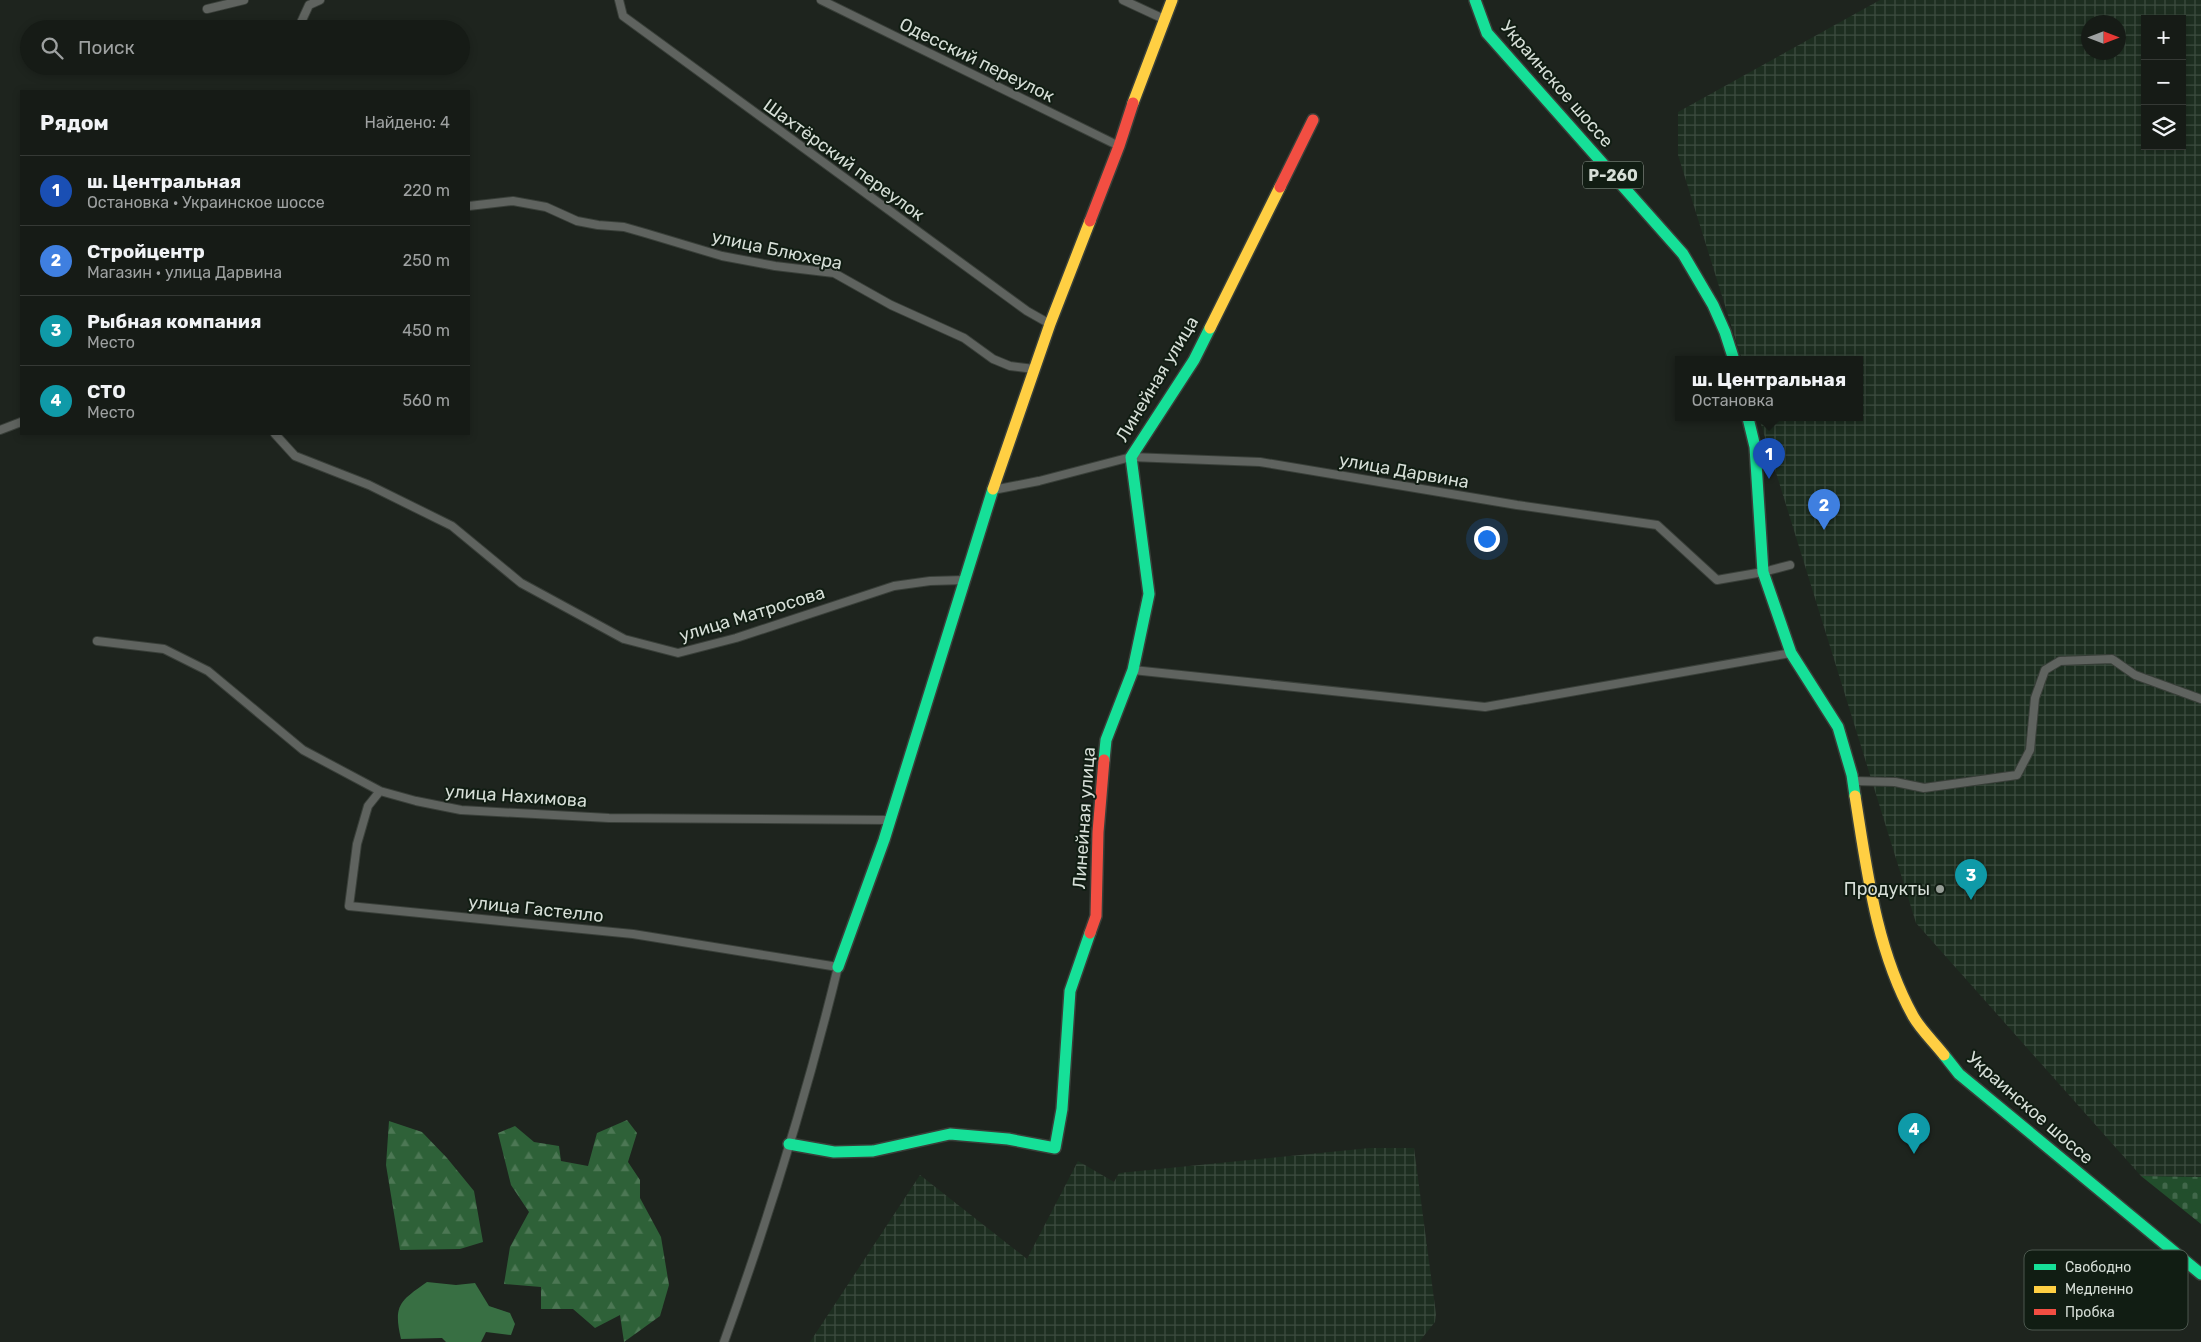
<!DOCTYPE html>
<html lang="ru">
<meta charset="utf-8">
<style>
body{margin:0;font-family:Rubik,sans-serif;background:#1f241f;color:#f1f3f6}
.controls{position:absolute;right:15px;top:15px;display:grid;overflow:hidden;border-radius:0px;box-shadow:0 2px 8px #0003}
.controls button{width:45px;height:45px;display:grid;place-items:center;padding:0;border:0;border-bottom:1px solid #353935;background:#161b16;color:#f1f3f6;font:25px sans-serif}
.compass{position:absolute;left:2081px;top:15px;width:45px;height:45px;border-radius:50%;background:#161b16;box-shadow:0 2px 8px #0003;rotate:90deg}
.you{position:absolute;left:1486px;top:538px;width:18px;height:18px;margin:-12px;border:4px solid #fff;border-radius:50%;background:#1a73e8;box-shadow:0 0 0 8px #1a73e833}
.badge{display:grid;place-items:center;width:32px;height:32px;border-radius:50%;background:#969d96;color:#fff;font-size:16px;font-weight:700}
.pin{position:absolute;translate:-50% -41px;filter:drop-shadow(0 1px 2px #0008)}
.pin::after{content:'';position:absolute;top:26px;width:18px;height:15px;background:inherit;clip-path:polygon(0 0,100% 0,50% 100%)}
.popup{position:absolute;left:1675px;top:356px;width:188px;height:65px;box-sizing:border-box;display:grid;place-content:center;border-radius:0px;background:#161b16;filter:drop-shadow(0 1px 4px #0005);font-size:16px;white-space:nowrap;color:#9ea1a1}
.popup b{font-size:19px;color:#f1f3f6}
.popup::after{content:'';position:absolute;left:50%;top:100%;margin-left:-10px;border:10px solid transparent;border-top-color:#161b16}
.list{margin:0;padding:0;list-style:none}
h2{display:flex;justify-content:space-between;align-items:center;height:65px;margin:0;padding:0 20px;font-size:21px}
h2 small{font-size:16px;font-weight:400;color:#9ea1a1}
.list li{display:grid;grid-template-columns:32px 1fr auto;gap:15px;align-items:center;box-sizing:border-box;height:70px;padding:0 20px;border-top:1px solid #353935}
.list b{display:block;font-size:19px;white-space:nowrap}
.list p{margin:0;font-size:16px;white-space:nowrap;color:#9ea1a1}
.list em{font-size:16px;font-style:normal;color:#9ea1a1}
.icon{flex:none;width:28px;height:28px;fill:none;stroke:currentColor;stroke-width:2;stroke-linecap:round;stroke-linejoin:round}
.map{position:relative;flex:none;width:2201px;height:1342px;overflow:hidden}
.search{position:absolute;background:#161b16;box-shadow:0 2px 8px #0003;left:20px;top:20px;width:450px;height:55px;display:flex;align-items:center;gap:12px;box-sizing:border-box;padding:0 18px;border-radius:28px;color:#9ea1a1;font-size:19px}
.panel{position:absolute;background:#161b16;box-shadow:0 2px 8px #0003;left:20px;top:90px;width:450px;height:345px;border-radius:0px}
.map>svg:first-child{display:block}
.industrial{fill:url(#industrial-grid);fill-rule:evenodd}
.forest{fill:url(#forest-firs)}
.cemetery{fill:url(#cemetery-stones)}
.water{fill:#386f43}
.lines{fill:none;stroke-linecap:round;stroke-linejoin:round}
.street-casing{stroke:#393f39;stroke-width:10}
.fast-casing{stroke:#393f39;stroke-width:14}
.slow-casing{stroke:#393f39;stroke-width:14}
.jam-casing{stroke:#393f39;stroke-width:14}
.street{stroke:#5f635f;stroke-width:8}
.fast{stroke:#16e098;stroke-width:11}
.slow{stroke:#ffcf43;stroke-width:11}
.jam{stroke:#f24e42;stroke-width:11}
.poi-dot{fill:#969d96;stroke:#111d13;stroke-width:2}
.labels{text-anchor:middle;stroke-width:4;stroke-linejoin:round;paint-order:stroke}
.shield{fill:#111d13;stroke:#9ba49c;stroke-width:1}
.shield-label{font-size:16px;font-weight:bold;fill:#d6ded7}
.street-label{font-size:18px;fill:#d6ded7;stroke:#111d13}
.poi-label{font-size:18px;fill:#d6ded7;stroke:#111d13;text-anchor:end}
.key{fill:#111d13;stroke:#4c574e;stroke-width:1}
.key-label{font-size:14px;fill:#d6ded7}
</style>
<div class="map">
<svg width="2201" height="1342" viewBox="0 0 2201 1342">
<defs>
<pattern id="industrial-grid" width="8" height="8" patternUnits="userSpaceOnUse" patternTransform="scale(1.25)"><rect width="8" height="8" fill="#1d2e20"/><path d="M0 4h8M4 0v8" fill="none" stroke="#3d4c40"/></pattern>
<pattern id="forest-firs" width="22" height="20" patternUnits="userSpaceOnUse" patternTransform="scale(1.25)"><rect width="22" height="20" fill="#2e6138"/><path d="M5 1l3.5 6h-7zM16 11l3.5 6h-7z" fill="#4c7754"/></pattern>
<pattern id="cemetery-stones" width="16" height="16" patternUnits="userSpaceOnUse" patternTransform="scale(1.25)"><rect width="16" height="16" fill="#224e2c"/><path d="M2 7V4a2 2 0 0 1 4 0v3zM10 15v-3a2 2 0 0 1 4 0v3z" fill="#41674a"/></pattern>
</defs>
<rect width="100%" height="100%" fill="#1e241e"/>
<!-- industrial -->
<path class="industrial" d="M1880,0h321v1177l-60,-1 -225,-253 -157,-505h100v-58h-117l-64,-205v-43zM2145,19h37v127h-37zM2088,22h30v30h-30z
M1370,1148h44l22,166 -1,8 -16,20h-609l110,-167 107,84 51,-98 36,21 5,-9z"/>
<!-- forest -->
<path class="forest" d="M627,1120l10,13 -9,29 12,18v18l21,39 8,48 -9,31 -36,26 -4,-27 -25,13 -22,-19h-32v-22l-37,-3 6,-37 19,-35 -18,-27 -13,-52 17,-7 19,16 25,4 2,15 27,5 9,-33z
M389,1121l33,11 25,26 27,33 9,51 -23,7 -60,1 -14,-85z"/>
<!-- cemetery -->
<path class="cemetery" d="M2141,1176l60,1v47z"/>
<!-- water -->
<path class="water" d="M427,1282l29,3 19,-2 14,23 21,7 5,11 -4,11 -25,-3 -5,10h-35l-4,-4 -41,1c-8,-34 -1,-38 26,-57z"/>
<g class="lines">
<!-- street casing -->
<g class="street-casing">
<path id="street" d="M619,0l4,16 404,295 23,13
M821,0l298,146
M1123,0l43,20
M207,9l37,-9
M298,29l11,-24 11,-5
M469,206l44,-5 33,6 31,14 21,4 26,2 21,6 77,23 53,10 59,7 57,32 73,33 29,21 17,7 24,3
M0,430l21,-8
M275,434l20,22 74,29 83,41 69,57 103,56 54,14 58,-15 158,-52 36,-5 35,-1
M993,490l46,-9 92,-24 129,5 257,43 140,20 60,55 46,-8 27,-7
M97,641l67,8 44,22 95,79 77,41 36,10 45,9 148,8 281,2
M1133,670l352,37 306,-54
M1853,781l42,1 29,6 93,-13 13,-25 5,-52 10,-28 15,-9 52,-2 23,16 66,24
M380,791l-12,15 -11,38 -8,62 284,28 205,33c-31,127 -70,253 -114,375"/>
</g>
<!-- fast casing -->
<g class="fast-casing">
<path id="fast" d="M1475,0l12,33 196,221 30,51 12,27 9,28
M1748,418l7,29 8,125 28,81 47,74 14,48 3,21
M1104,760l2,-20 27,-70 16,-76 -18,-137 63,-97 16,-32
M838,967l46,-127 109,-351
M1944,1055l15,19 242,200
M789,1144l45,8 39,-1 77,-17 58,5 47,9 7,-39 8,-118 20,-58"/>
</g>
<!-- slow casing -->
<g class="slow-casing">
<path id="slow" d="M1133,103l39,-103
M1210,328l70,-141
M993,489l57,-165 40,-103
M1855,796c12,75 21,153 58,220 8,14 21,26 31,39"/>
</g>
<!-- jam casing -->
<g class="jam-casing">
<path id="jam" d="M1280,187l33,-67
M1090,221l29,-75 14,-43
M1090,933l6,-17 2,-84 6,-72"/>
</g>
<!-- street -->
<use href="#street" class="street"/>
<!-- fast -->
<use href="#fast" class="fast"/>
<!-- slow -->
<use href="#slow" class="slow"/>
<!-- jam -->
<use href="#jam" class="jam"/>
</g>
<!-- markers -->
<circle class="poi-dot" cx="1940" cy="889" r="5"/>
<g class="labels">
<!-- shield labels -->
<rect class="shield" x="1583" y="161.5" width="60" height="27" rx="4"/>
<g class="shield-label">
<text x="1613" y="181">Р-260</text>
</g>
<!-- street labels -->
<g class="street-label">
<text transform="translate(977 60) rotate(26)" y="6">Одесский переулок</text>
<text transform="translate(1557 84) rotate(49)" y="6">Украинское шоссе</text>
<text transform="translate(844 160) rotate(36)" y="6">Шахтёрский переулок</text>
<text transform="translate(777 250) rotate(12)" y="6">улица Блюхера</text>
<text transform="translate(1157 379) rotate(-59)" y="6">Линейная улица</text>
<text transform="translate(1404 471) rotate(10)" y="6">улица Дарвина</text>
<text transform="translate(752 614) rotate(-17)" y="6">улица Матросова</text>
<text transform="translate(516 796) rotate(4)" y="6">улица Нахимова</text>
<text transform="translate(1084 818) rotate(-86)" y="6">Линейная улица</text>
<text transform="translate(536 909) rotate(6)" y="6">улица Гастелло</text>
<text transform="translate(2030 1108) rotate(41)" y="6">Украинское шоссе</text>
</g>
<!-- poi labels -->
<g class="poi-label">
<text x="1930" y="895">Продукты</text>
</g>
</g>
<!-- legend -->
<rect x="2024" y="1250" width="164" height="80" rx="8" class="key"/>
<rect x="2034" y="1264" width="22" height="6" fill="#16e098"/>
<rect x="2034" y="1286" width="22" height="7" fill="#ffcf43"/>
<rect x="2034" y="1309" width="22" height="6" fill="#f24e42"/>
<g class="key-label">
<text x="2065" y="1272">Свободно</text>
<text x="2065" y="1294">Медленно</text>
<text x="2065" y="1317">Пробка</text>
</g>
</svg>
<div class="controls">
<button>+</button>
<button>−</button>
<button><svg class="icon" aria-label="layers" viewBox="0 0 24 24"><path d="M12 4l9 5-9 5-9-5zM3 14l9 5 9-5"/></svg></button>
</div>
<svg class="compass" viewBox="-18 -18 36 36"><path d="M0-13l5 13h-10z" fill="#e53935"/><path d="M0 13l5-13h-10z" fill="#9ea1a1"/></svg>
<div class="you"></div>
<div class="pin badge" style="left:1769px;top:479px;background:#1a4fb4">1</div>
<div class="popup"><b>ш. Центральная</b>Остановка</div>
<div class="pin badge" style="left:1824px;top:530px;background:#3f7fe0">2</div>
<div class="pin badge" style="left:1971px;top:900px;background:#0f9aa8">3</div>
<div class="pin badge" style="left:1914px;top:1154px;background:#0f9aa8">4</div>
<div class="search"><svg class="icon" aria-label="search" viewBox="0 0 24 24"><circle cx="10" cy="10" r="6"/><path d="M15 15l6 6"/></svg>Поиск</div>
<section class="panel">
<h2>Рядом<small>Найдено: 4</small></h2>
<ul class="list">
<li><span class="badge" style="background:#1a4fb4">1</span><div><b>ш. Центральная</b><p>Остановка · Украинское шоссе</p></div><em>220 m</em></li>
<li><span class="badge" style="background:#3f7fe0">2</span><div><b>Стройцентр</b><p>Магазин · улица Дарвина</p></div><em>250 m</em></li>
<li><span class="badge" style="background:#0f9aa8">3</span><div><b>Рыбная компания</b><p>Место</p></div><em>450 m</em></li>
<li><span class="badge" style="background:#0f9aa8">4</span><div><b>СТО</b><p>Место</p></div><em>560 m</em></li>
</ul>
</section>
</div>
